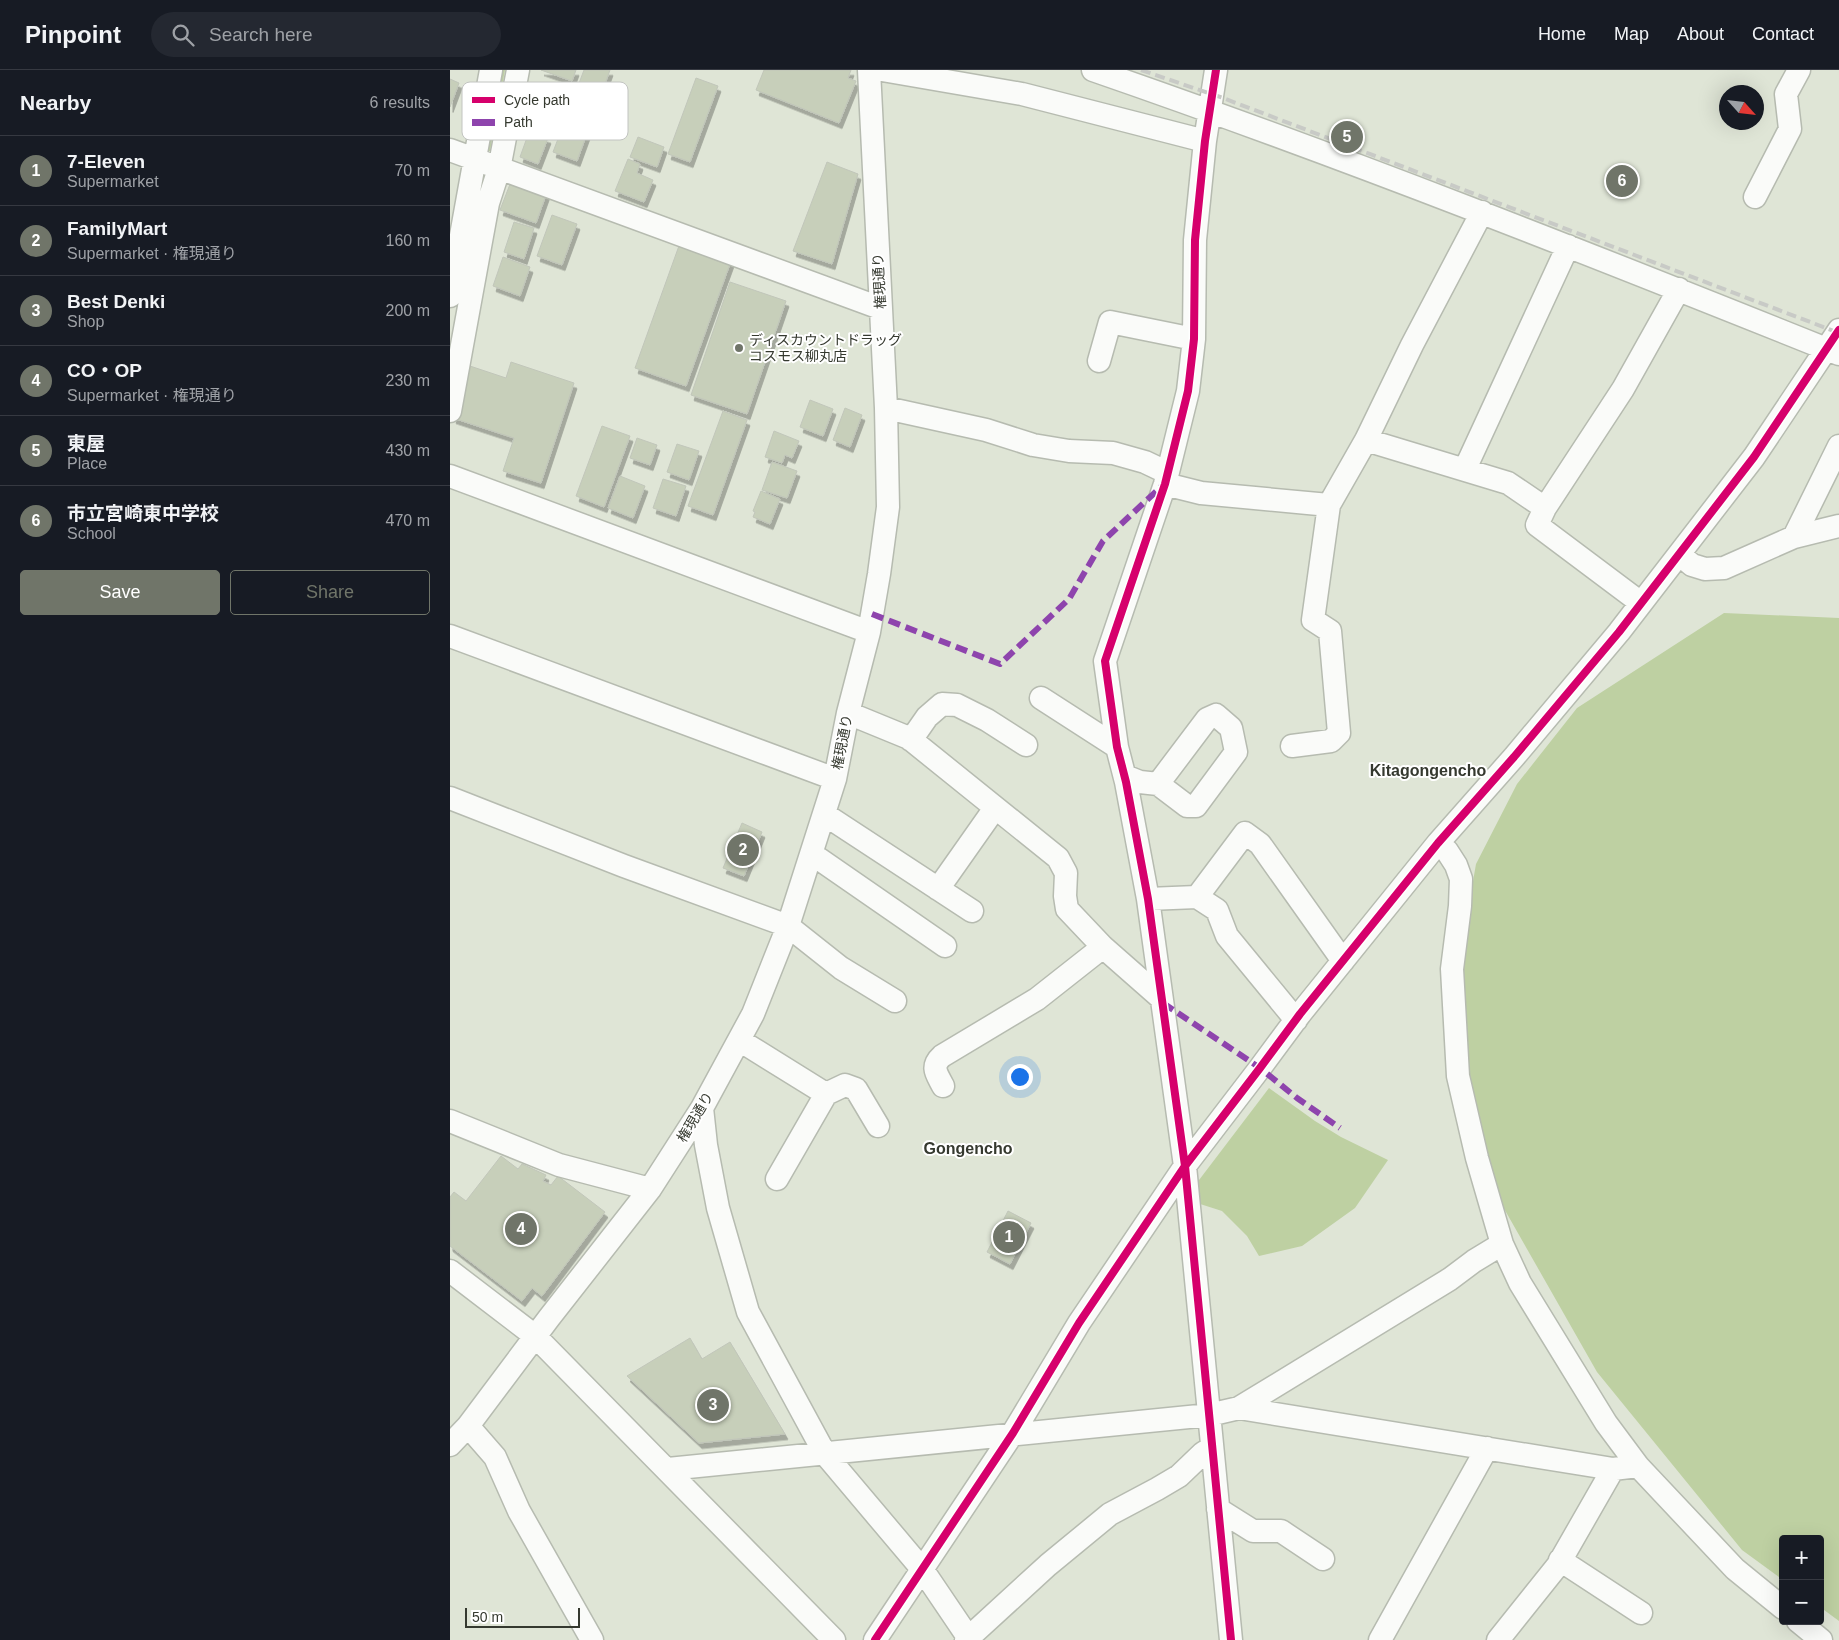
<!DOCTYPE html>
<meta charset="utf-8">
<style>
body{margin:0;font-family:Arial,"Noto Sans JP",sans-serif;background:#242831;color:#f1f3f6}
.controls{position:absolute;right:15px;bottom:15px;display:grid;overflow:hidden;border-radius:5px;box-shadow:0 5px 20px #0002}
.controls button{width:45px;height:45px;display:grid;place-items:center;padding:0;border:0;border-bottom:1px solid #363941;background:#171b24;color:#f1f3f6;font:25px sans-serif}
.compass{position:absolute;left:1269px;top:15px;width:45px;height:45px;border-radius:50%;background:#171b24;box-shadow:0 5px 20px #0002;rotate:117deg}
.scale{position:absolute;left:15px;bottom:12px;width:115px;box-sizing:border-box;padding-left:5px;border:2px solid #35392f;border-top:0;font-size:14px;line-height:18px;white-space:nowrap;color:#35392f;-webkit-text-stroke:4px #fff;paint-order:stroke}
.you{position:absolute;left:569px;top:1006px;width:18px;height:18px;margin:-12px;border:4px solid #fff;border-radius:50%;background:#1a73e8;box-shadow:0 0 0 8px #1a73e833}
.badge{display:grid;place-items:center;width:32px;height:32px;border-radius:50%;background:#707569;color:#fff;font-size:16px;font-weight:700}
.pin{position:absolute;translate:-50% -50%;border:2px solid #fff;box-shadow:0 1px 5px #0006}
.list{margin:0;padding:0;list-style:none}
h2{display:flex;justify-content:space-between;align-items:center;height:65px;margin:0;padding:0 20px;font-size:21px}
h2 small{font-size:16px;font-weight:400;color:#9ea1a6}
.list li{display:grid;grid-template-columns:32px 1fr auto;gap:15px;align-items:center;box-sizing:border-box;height:70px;padding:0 20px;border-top:1px solid #363941}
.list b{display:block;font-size:19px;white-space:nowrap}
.list p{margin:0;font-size:16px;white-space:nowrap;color:#9ea1a6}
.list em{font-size:16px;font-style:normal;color:#9ea1a6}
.actions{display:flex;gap:10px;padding:15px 20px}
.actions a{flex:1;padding:11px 0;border:1px solid #707569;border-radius:5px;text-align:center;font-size:18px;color:#707569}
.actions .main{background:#707569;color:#fff}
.icon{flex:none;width:28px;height:28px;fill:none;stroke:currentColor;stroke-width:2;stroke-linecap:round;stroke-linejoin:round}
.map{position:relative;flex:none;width:1389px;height:1570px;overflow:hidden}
header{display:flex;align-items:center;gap:30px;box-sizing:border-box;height:70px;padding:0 25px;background:#171b24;border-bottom:1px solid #363941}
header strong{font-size:24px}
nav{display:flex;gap:28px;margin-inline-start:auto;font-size:18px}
.search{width:350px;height:45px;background:#242831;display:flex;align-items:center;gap:12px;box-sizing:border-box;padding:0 18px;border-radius:28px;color:#9ea1a6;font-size:19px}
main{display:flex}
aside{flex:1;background:#171b24}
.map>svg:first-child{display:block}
.green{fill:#bed0a2}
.building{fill:#c7cfba;stroke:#c1c6ba;filter:url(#shadow)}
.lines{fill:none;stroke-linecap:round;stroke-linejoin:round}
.minor-casing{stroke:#b6bbb0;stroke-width:25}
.minor{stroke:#fafbf9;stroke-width:22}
.rail{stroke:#c8cac6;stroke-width:4;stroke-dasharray:10 5;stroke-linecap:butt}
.quiet{stroke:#8e44ad;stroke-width:6;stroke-dasharray:12 6;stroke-linecap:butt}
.cycleway-casing{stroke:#fff;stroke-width:11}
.cycleway{stroke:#d6006c;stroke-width:8}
.poi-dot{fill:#707569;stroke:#fff;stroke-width:2}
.labels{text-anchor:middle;stroke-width:4;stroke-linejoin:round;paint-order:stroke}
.street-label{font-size:14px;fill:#35392f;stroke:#fff}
.poi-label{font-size:14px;fill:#35392f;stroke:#fff;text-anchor:start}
.quarter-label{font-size:16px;font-weight:bold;fill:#35392f;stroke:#fff}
.key{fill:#fff;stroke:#c2c4c1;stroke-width:1}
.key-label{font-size:14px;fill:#35392f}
</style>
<header>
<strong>Pinpoint</strong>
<div class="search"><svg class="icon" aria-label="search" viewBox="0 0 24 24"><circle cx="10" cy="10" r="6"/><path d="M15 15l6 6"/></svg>Search here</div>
<nav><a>Home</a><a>Map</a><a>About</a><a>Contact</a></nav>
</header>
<main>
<aside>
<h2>Nearby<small>6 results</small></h2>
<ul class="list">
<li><span class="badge">1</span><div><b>7-Eleven</b><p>Supermarket</p></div><em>70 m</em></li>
<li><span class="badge">2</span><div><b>FamilyMart</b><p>Supermarket · 権現通り</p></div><em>160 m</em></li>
<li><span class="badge">3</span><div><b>Best Denki</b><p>Shop</p></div><em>200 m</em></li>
<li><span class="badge">4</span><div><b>CO・OP</b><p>Supermarket · 権現通り</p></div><em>230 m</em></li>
<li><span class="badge">5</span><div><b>東屋</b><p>Place</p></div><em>430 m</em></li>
<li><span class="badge">6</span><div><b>市立宮崎東中学校</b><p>School</p></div><em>470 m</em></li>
</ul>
<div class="actions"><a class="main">Save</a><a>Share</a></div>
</aside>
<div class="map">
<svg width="1389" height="1570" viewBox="0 0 1389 1570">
<defs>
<filter id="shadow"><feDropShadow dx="3" dy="5.5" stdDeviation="0" flood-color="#0004"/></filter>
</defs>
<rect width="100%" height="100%" fill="#dfe5d6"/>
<!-- green -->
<path class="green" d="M46,0h9l-15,81 -8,-1z
M1274,543l115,5v1003l-19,-14v-68h-37v41l-41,-30 -145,-178 -95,-167 -29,-94 -10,-70 -3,-85 16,-92 41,-80 60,-76z
M819,1018l46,33 26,16 47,23 -33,48 -53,38 -43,10 -12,-20 -25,-25 -25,-8 -1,-19z"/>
<!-- building -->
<path class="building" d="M91,0h35l-4,11z
M134,0h26l-33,91 -24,-9z
M314,0h87l-3,8 8,3 -17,42 -83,-33z
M246,8l22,8 -28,76 -22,-8z
M0,9l9,4 -9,24z
M79,62l19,6 -10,26 -18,-7z
M891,62l13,6 -1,4 -14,-5z
M188,67l26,10 -7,20 -27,-10z
M178,89l12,5 -3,9 16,7 -9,22 -29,-11z
M377,92l31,12 -26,90 -39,-13z
M62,109l35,13 -11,31 -36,-13z
M102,145l25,9 -15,41 -25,-9z
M64,152l20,6 -10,31 -20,-7z
M230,173l51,18 -45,125 -51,-18z
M53,187l27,10 -10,29 -27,-10z
M280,212l56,19 -39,113 -56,-19z
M61,292l63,21 -33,100 -38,-12 11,-33 -61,-20 17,-52 36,12z
M360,330l23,9 -10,27 -23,-9z
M395,338l17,7 -12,32 -17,-7z
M273,341l24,9 -34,95 -25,-9z
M152,356l28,10 -26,71 -28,-11z
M324,361l25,10 -7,17 -7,-3 -3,8 -17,-6z
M187,368l20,7 -7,20 -20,-7z
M227,374l22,7 -10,29 -22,-8z
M322,392l25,9 -10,27 -25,-8z
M170,406l25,10 -12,32 -25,-10z
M213,409l23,7 -10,30 -23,-8z
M311,421l19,8 -10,25 -17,-7 2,-5 -2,-1z
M292,753l20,9 -18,44 -21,-8z
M51,1086l17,13 4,-5 24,11 -3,6 8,4 7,-9 47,36 -63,84 -10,-8 -10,13 -72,-55v-49l4,-5 12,9z
M558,1141l23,12 -21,41 -23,-12z
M240,1268l12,21 28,-17 55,92 -86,9 -72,-67z"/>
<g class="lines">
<!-- minor casing -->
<g class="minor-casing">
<path id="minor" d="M432,0l140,24 183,47
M643,0c252,87 499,185 746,284
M766,0l-11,71 -10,99 -1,99 -6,52 -23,93 -60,177 12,86 9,35 22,117 37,267 46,474
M0,80l430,158
M1305,127l35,-68 -4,-35 13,-24
M0,226l41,-226
M649,291l11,-39 84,17
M436,338l100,22 47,15 36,6 44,2 32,9 21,10
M0,341l38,-208 11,-34 19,-99
M916,370l142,43 37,25
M1015,399l103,-223
M0,406l419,156
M715,414l36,9 128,12
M1344,467l45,-91
M1229,484l13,11 13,4 19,-1 70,-31 45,-11
M1191,533l-104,-78 8,-17 78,-119 56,-100
M0,566l385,143
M591,628l76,49
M398,643l61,25 149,120 8,15 -1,23 2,13 36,38 58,51
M461,670l16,-23 15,-13 15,1 30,15 39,25
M842,676l39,-5 8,-8 -9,-102 -17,-11 16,-115 37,-65 46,-95 70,-133
M675,706l15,6 18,2 29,22h9l40,-54 -5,-24 -15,-13 -9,4 -49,65
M0,728l174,68 164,60 53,42 54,33
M374,744l148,97
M988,773l9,8 9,14 5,14 -1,27 -8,63 6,107 19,82 25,86 18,39 86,140 32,43 97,103 48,39
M362,784l133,92
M488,819l57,-81
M747,827l20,13 10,26 69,84
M698,829l49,-2 48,-64 15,11 83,117
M289,970l87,54
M493,1016c-6,-12 -13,-19 -1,-30l95,-57 66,-52
M252,1038l4,37 12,63 30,104 77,142 97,115 48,71
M0,1051l109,44 91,24
M327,1109l49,-85 19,-9 11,4 22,37
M0,1201l85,65 299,304
M789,1338l211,-129 24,-18 28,-17
M18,1356l27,31 24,54 73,129
M0,1375l18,-19 81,-108 101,-129 52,-81 51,-94 35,-88 47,-147 13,-66 21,-81 10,-58 9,-67 -2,-99 -17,-338
M218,1399l541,-54 30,-7 374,61 25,-3
M768,1439l35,22h28l42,28
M1110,1490l81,53
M1348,1551l23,19
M425,1570l138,-207 66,-110 106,-157 75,-98 40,-54 138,-171 76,-86 105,-125 135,-175 85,-127
M516,1570l82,-75 62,-51 47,-25 22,-13 24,-23 8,-5
M930,1570l107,-192
M1048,1570l60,-75 55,-96"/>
</g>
<!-- minor -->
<use href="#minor" class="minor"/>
<!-- rail -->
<path class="rail" d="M691,0l82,28 616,235"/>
<!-- quiet -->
<path class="quiet" d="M422,544l128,50 69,-65 34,-58 60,-56
M713,933l97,65 37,30 43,30"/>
<!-- cycleway casing -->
<g class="cycleway-casing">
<path id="cycleway" d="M766,0l-11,71 -10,99 -1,99 -6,52 -23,93 -60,177 12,86 9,35 22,117 37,267 46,474
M425,1570l138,-207 66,-110 106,-157 75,-98 40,-54 138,-171 76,-86 105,-125 135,-175 85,-127"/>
</g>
<!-- cycleway -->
<use href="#cycleway" class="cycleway"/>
</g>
<!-- markers -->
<circle class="poi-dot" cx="289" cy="278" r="5"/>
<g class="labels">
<!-- street labels -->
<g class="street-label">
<text transform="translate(429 211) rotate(-93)" y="5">権現通り</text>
<text transform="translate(392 672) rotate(-79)" y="5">権現通り</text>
<text transform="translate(245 1047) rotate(-59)" y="5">権現通り</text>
</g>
<!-- poi labels -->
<g class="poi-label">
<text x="299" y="275">ディスカウントドラッグ<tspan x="299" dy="16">コスモス柳丸店</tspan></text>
</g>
<!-- quarter labels -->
<g class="quarter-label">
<text x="978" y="706">Kitagongencho</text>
<text x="518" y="1084">Gongencho</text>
</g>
</g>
<!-- legend -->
<rect x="12" y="12" width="166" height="58" rx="8" class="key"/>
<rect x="22" y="27" width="23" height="6" fill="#d6006c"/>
<rect x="22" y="49" width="23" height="7" fill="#8e44ad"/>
<g class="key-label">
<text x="54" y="35">Cycle path</text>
<text x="54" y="57">Path</text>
</g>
</svg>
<div class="controls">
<button>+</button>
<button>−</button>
</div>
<svg class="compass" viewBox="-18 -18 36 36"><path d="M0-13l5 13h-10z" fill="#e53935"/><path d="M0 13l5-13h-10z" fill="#9ea1a6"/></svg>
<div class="scale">50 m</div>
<div class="you"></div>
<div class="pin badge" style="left:559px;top:1167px">1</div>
<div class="pin badge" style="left:293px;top:780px">2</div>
<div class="pin badge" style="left:263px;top:1335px">3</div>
<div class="pin badge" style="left:71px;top:1159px">4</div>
<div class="pin badge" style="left:897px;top:67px">5</div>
<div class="pin badge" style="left:1172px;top:111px">6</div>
</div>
</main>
